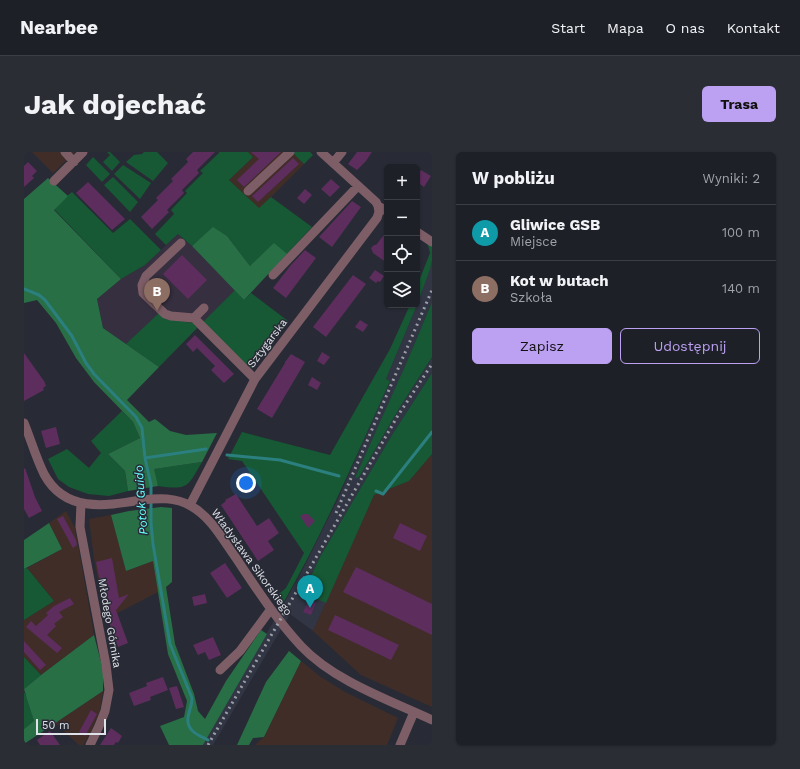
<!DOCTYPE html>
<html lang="pl">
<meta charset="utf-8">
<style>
body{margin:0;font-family:"Work Sans",sans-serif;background:#2b2d34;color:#f1f3f6}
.controls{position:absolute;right:12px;top:12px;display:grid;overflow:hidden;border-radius:6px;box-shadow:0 1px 3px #0004}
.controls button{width:36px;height:36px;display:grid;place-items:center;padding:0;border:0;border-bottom:1px solid #3c3e45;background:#1e2028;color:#f1f3f6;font:20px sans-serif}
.scale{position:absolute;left:12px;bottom:10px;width:70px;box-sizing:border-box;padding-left:4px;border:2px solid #e0e2e9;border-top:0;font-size:11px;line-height:14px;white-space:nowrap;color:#e0e2e9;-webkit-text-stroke:3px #282b35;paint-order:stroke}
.you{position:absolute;left:222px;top:331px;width:14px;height:14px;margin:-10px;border:3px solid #fff;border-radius:50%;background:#1a73e8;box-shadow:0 0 0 6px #1a73e833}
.badge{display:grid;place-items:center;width:26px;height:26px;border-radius:50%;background:#bca0f2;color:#fff;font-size:13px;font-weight:700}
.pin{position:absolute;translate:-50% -33px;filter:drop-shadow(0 1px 2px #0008)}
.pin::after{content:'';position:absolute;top:21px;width:14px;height:12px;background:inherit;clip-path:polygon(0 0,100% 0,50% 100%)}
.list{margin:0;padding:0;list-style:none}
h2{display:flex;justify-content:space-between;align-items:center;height:52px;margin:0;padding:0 16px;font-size:17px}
h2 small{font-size:13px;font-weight:400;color:#a1a3a8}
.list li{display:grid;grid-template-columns:26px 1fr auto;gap:12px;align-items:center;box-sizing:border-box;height:56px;padding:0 16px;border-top:1px solid #3c3e45}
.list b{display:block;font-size:15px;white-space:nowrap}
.list p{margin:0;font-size:13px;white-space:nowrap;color:#a1a3a8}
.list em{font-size:13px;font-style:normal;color:#a1a3a8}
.actions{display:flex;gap:8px;padding:12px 16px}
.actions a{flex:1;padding:9px 0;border:1px solid #bca0f2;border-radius:6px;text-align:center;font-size:14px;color:#bca0f2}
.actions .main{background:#bca0f2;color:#111}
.icon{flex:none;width:22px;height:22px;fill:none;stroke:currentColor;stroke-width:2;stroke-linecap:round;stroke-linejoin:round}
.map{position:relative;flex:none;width:408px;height:593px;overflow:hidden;border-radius:6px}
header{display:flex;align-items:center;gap:24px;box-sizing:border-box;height:56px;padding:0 20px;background:#1e2028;border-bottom:1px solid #3c3e45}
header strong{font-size:19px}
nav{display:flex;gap:22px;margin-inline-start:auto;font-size:14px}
.intro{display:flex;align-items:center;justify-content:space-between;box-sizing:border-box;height:96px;padding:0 24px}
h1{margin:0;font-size:28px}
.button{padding:10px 18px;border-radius:6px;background:#bca0f2;color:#111;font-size:14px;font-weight:700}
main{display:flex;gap:24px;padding:0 24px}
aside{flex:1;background:#1e2028;border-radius:6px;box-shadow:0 1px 3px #0004}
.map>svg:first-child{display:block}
.built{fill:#313544}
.industrial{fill:#402d28}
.education{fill:#352f3f}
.green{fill:#175934}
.forest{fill:#286f46}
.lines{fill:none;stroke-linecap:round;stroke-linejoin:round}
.stream{stroke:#2b7f7f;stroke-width:3}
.building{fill:#5d2d5e}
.minor{stroke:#7e5e66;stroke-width:9}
.rail{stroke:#9d9fa7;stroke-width:3;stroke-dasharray:2 4;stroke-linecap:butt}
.labels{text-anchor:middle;stroke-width:3;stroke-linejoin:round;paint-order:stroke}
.street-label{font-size:11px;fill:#e0e2e9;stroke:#282b35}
.water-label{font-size:12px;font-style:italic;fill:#6ff;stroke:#282b35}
</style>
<header>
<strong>Nearbee</strong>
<nav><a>Start</a><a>Mapa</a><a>O nas</a><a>Kontakt</a></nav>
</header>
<div class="intro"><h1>Jak dojechać</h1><a class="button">Trasa</a></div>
<main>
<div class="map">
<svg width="408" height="593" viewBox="0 0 408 593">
<rect width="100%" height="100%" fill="#282b35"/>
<!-- built -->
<path class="built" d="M408,109v41l-73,175 41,-70 32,-50v16l-40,62 -72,122 -9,19 8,3 -7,18 14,6 -13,28 -23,-17 -77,131h-10l97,-170 37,-74 53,-120 -4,-2 31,-74z"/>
<!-- industrial -->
<path class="industrial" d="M8,0h43l-22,21z
M224,0h44l12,12 -45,45 -30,-29 24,-23z
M408,302v253l-71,-32 -48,-44 61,-136 35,-14z
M42,359l9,17 19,107 -53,40 -17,-18v-37l30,-19 -27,-33 35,-19 -13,-26z
M87,363l15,56 27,-10 5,31 -52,27 -12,-60 -5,-40z
M277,509l20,16 24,15 53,26 -11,27h-132l9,-8z
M79,539l-3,20 -10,23 -7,11h-4l-24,-22z"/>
<!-- education -->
<path class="education" d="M154,82l14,12 43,44 -76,77 -56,-39 -6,-29 24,-20 24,-14z"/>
<!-- green -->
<path class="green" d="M83,0h3l10,10 -8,9 -9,-9 7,-7z
M120,0h13l11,11 -15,18 -27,-19 8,-7 8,-1z
M195,0h29l5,5 -24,23 30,28 12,-11 41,30 -25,27 -37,12 -23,-30 -14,-8 -21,18 -14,-12 -12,11 -11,-11 19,-20 -3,-4 16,-17 -2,-2 18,-18 -3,-2 19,-18z
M271,0h15l3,3 -9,9 -11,-11z
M69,5l17,17 -8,8 -16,-17z
M99,13l28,18 -11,16 -26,-25z
M89,25l25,25 -8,10 -26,-27z
M48,40l41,41 17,-14 31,31 -16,15 -24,14 -67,-70 9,-10z
M403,90l5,3v16l-2,8 -13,36v-19l13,-33z
M211,138l9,10 7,-7 37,28 -37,48 -48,-47z
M408,150v55l-32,50 -41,70 -4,1 51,-114z
M386,153h7l-31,74 4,2c-34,76 -67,153 -109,226l-7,-9 12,-10 18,-35 -62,-92 -14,-2 14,-27 88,23 60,-106z
M135,161l6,6 28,4 4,5 -38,39 -33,-23z
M408,221v81l-23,27 -35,14 -48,108 -14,-6 7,-18 -8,-3 9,-19 72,-122z
M98,259l11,11 7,16 -32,16 17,17 3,20 -19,5 -21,-2 -19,-7 -11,-8 -10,-20 19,-10 22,19 12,-15 -10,-12z
M178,310c-15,26 -14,28 -44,24l-5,-17z
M3,416l27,33 -30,19v-51z
M0,505l17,18 -17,14z
M0,540l4,7 6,22 -10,8z"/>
<!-- forest -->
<path class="forest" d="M24,26l20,18 -14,14 67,69 -24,20 6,29 56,39 -32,33 22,22 6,-3 15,12 16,4 31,-2 -15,29 -48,7 4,17 -30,5 -3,-20 -17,-17 32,-16 -7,-16 -39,-40 -18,-24 -20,-35 -19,-23 -13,3v-104z
M189,75l14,9 23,30 24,-23 13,11 -43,46 -52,-54z
M137,355l11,1v74l-6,5 9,57 19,50 4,17 7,8 21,-38 35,-51 6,4 -64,111h-34l-9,-19 24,-9 3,-16 -19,-47 -15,-93 -27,10 -15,-56 18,-4z
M25,371l13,26 -38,20v-29z
M70,483l9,35v21l-79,53v-15l10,-8 -10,-32 17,-14z
M265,499l12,10 -37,76 -11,1 -4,7h-12l29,-63z"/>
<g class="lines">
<!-- stream -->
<path class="stream" d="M0,137l15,6 6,5 27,36 14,27 8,11 42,43 6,11 3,30 6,27v38l2,21 17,100 22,54c0,8 -3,13 -4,19 -2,14 10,18 20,23
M203,303l53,5 59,16
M121,306l61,-9
M352,339l7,3 49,-62"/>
</g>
<!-- building -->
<path class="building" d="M169,0h22l-18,18 2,3 -17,17 2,3 -17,17 2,2 -17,17 -11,-12 17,-17 -2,-2 17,-17 -2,-2 17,-17 -2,-3z
M227,0h30l-37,35 -7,-7 22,-21z
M333,0h15l-6,9 -9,9 -9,-6z
M269,6l6,6 -41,38 -6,-6z
M4,10l9,9 -5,5 2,2 -10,9v-21z
M397,18l10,6 -7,11 -7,-5v-6z
M307,27l9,8 -10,10 -9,-8z
M64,30l37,37 -13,11 -36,-37z
M281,37l7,6 -8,9 -7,-6z
M328,49l9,6 -29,40 -13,-10z
M363,79v32l-14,-10 -2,-5 3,-3h2z
M281,98l11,8 -30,40 -13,-10 18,-23z
M158,103l25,25 -19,19 -25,-25z
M351,118l9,6 -4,6 -2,-1 -2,2 -7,-5z
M329,123l13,9 -40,53 -13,-10z
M336,168l8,5 -5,7 -8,-5z
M171,183l39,39 -10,9 -13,-13 4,-4 -18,-18 -4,4 -7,-8z
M298,200l8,5 -6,8 -7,-4z
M0,201l20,28 2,5 -3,2 1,2 -20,11z
M267,202l14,8 -33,56 -15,-9 28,-46v-1z
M288,225l9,6 -4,7 -9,-5z
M32,275l4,17 -14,4 -5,-17z
M1,316l10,29 7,14 -13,7 -5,-9v-40z
M212,342l21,32 12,-8 10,15 -11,8 6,9 -16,11 -37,-56 5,-4 -1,-1z
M280,362h4l7,7 -7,7 -8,-12z
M39,364l13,24 1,5 -4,3 -16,-29z
M376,371l27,13 -7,15 -27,-13z
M88,406l7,40 10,-4 -13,16 12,33 -10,4 -12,-34 -10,-51z
M201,411l17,25 -15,10 -17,-25z
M332,415l76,37v31l-89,-43z
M181,442l2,9 -13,3 -2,-9z
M46,446l4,6 -15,8 4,5 -9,7 2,2 -9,9 15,13 -5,5 -31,-26 5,-6 5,5 12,-11 -2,-2 8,-7z
M285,448l7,3 -5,12 -8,-3z
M311,463l64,30 -8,15 -63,-30z
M189,485l8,18 -12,5 -4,-8 -7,3 -5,-10z
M0,489l22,24 -6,5 -16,-18z
M139,525l5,13 -18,7 1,3 -17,6 -5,-13 18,-7 -1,-3z
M153,534l7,21 -8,2 -7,-21z
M67,558l6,4 -12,22 -6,-4z
M87,576l11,8 -4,7 -2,-1 -2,3h-14z
M26,579l10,14h-20l-3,-5z"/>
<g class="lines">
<!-- minor -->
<path class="minor" d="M41,0l9,10
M297,0l55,50 2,4 9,5
M309,11l9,-11
M30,29l29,-29
M224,39l42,-39
M393,80l15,10
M157,91l-35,33 -4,9 1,8 22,21 6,2 23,2 61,61
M249,123l85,-89
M170,166l10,-10
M0,271c7,17 12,35 20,51 21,39 61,32 97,26 18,-2 34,-3 50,6 20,11 32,34 45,52 20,30 40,61 65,88 33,35 88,54 131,74
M57,351l-1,24 26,138 3,25 -4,21 -6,15 -9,19
M166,353l65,-126 122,-161 2,-6 -1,-6
M196,518l20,-19 31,-42
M376,593l14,-33"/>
<!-- rail -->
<path class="rail" d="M312,361l96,-223
M184,593l189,-328 35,-53"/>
</g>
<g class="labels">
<!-- street labels -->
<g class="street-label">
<text transform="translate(243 191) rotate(-53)" y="4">Sztygarska</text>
<text transform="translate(228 410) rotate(54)" y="4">Władysława Sikorskiego</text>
<text transform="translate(86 471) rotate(80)" y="4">Młodego Górnika</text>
</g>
<!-- water labels -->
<g class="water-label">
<text transform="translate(117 348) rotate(-94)" y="4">Potok Guido</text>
</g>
</g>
</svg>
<div class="controls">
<button>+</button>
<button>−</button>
<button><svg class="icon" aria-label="locate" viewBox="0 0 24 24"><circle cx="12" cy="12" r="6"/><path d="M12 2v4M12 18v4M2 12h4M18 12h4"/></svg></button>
<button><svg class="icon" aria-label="layers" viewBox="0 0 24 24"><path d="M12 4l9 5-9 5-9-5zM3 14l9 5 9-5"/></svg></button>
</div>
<div class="scale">50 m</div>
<div class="you"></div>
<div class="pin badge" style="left:286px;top:456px;background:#0f9aa8">A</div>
<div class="pin badge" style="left:133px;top:159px;background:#8d6e63">B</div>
</div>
<aside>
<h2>W pobliżu<small>Wyniki: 2</small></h2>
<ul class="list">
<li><span class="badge" style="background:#0f9aa8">A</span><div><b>Gliwice GSB</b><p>Miejsce</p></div><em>100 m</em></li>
<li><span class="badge" style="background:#8d6e63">B</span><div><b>Kot w butach</b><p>Szkoła</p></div><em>140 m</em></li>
</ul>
<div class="actions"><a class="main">Zapisz</a><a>Udostępnij</a></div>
</aside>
</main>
